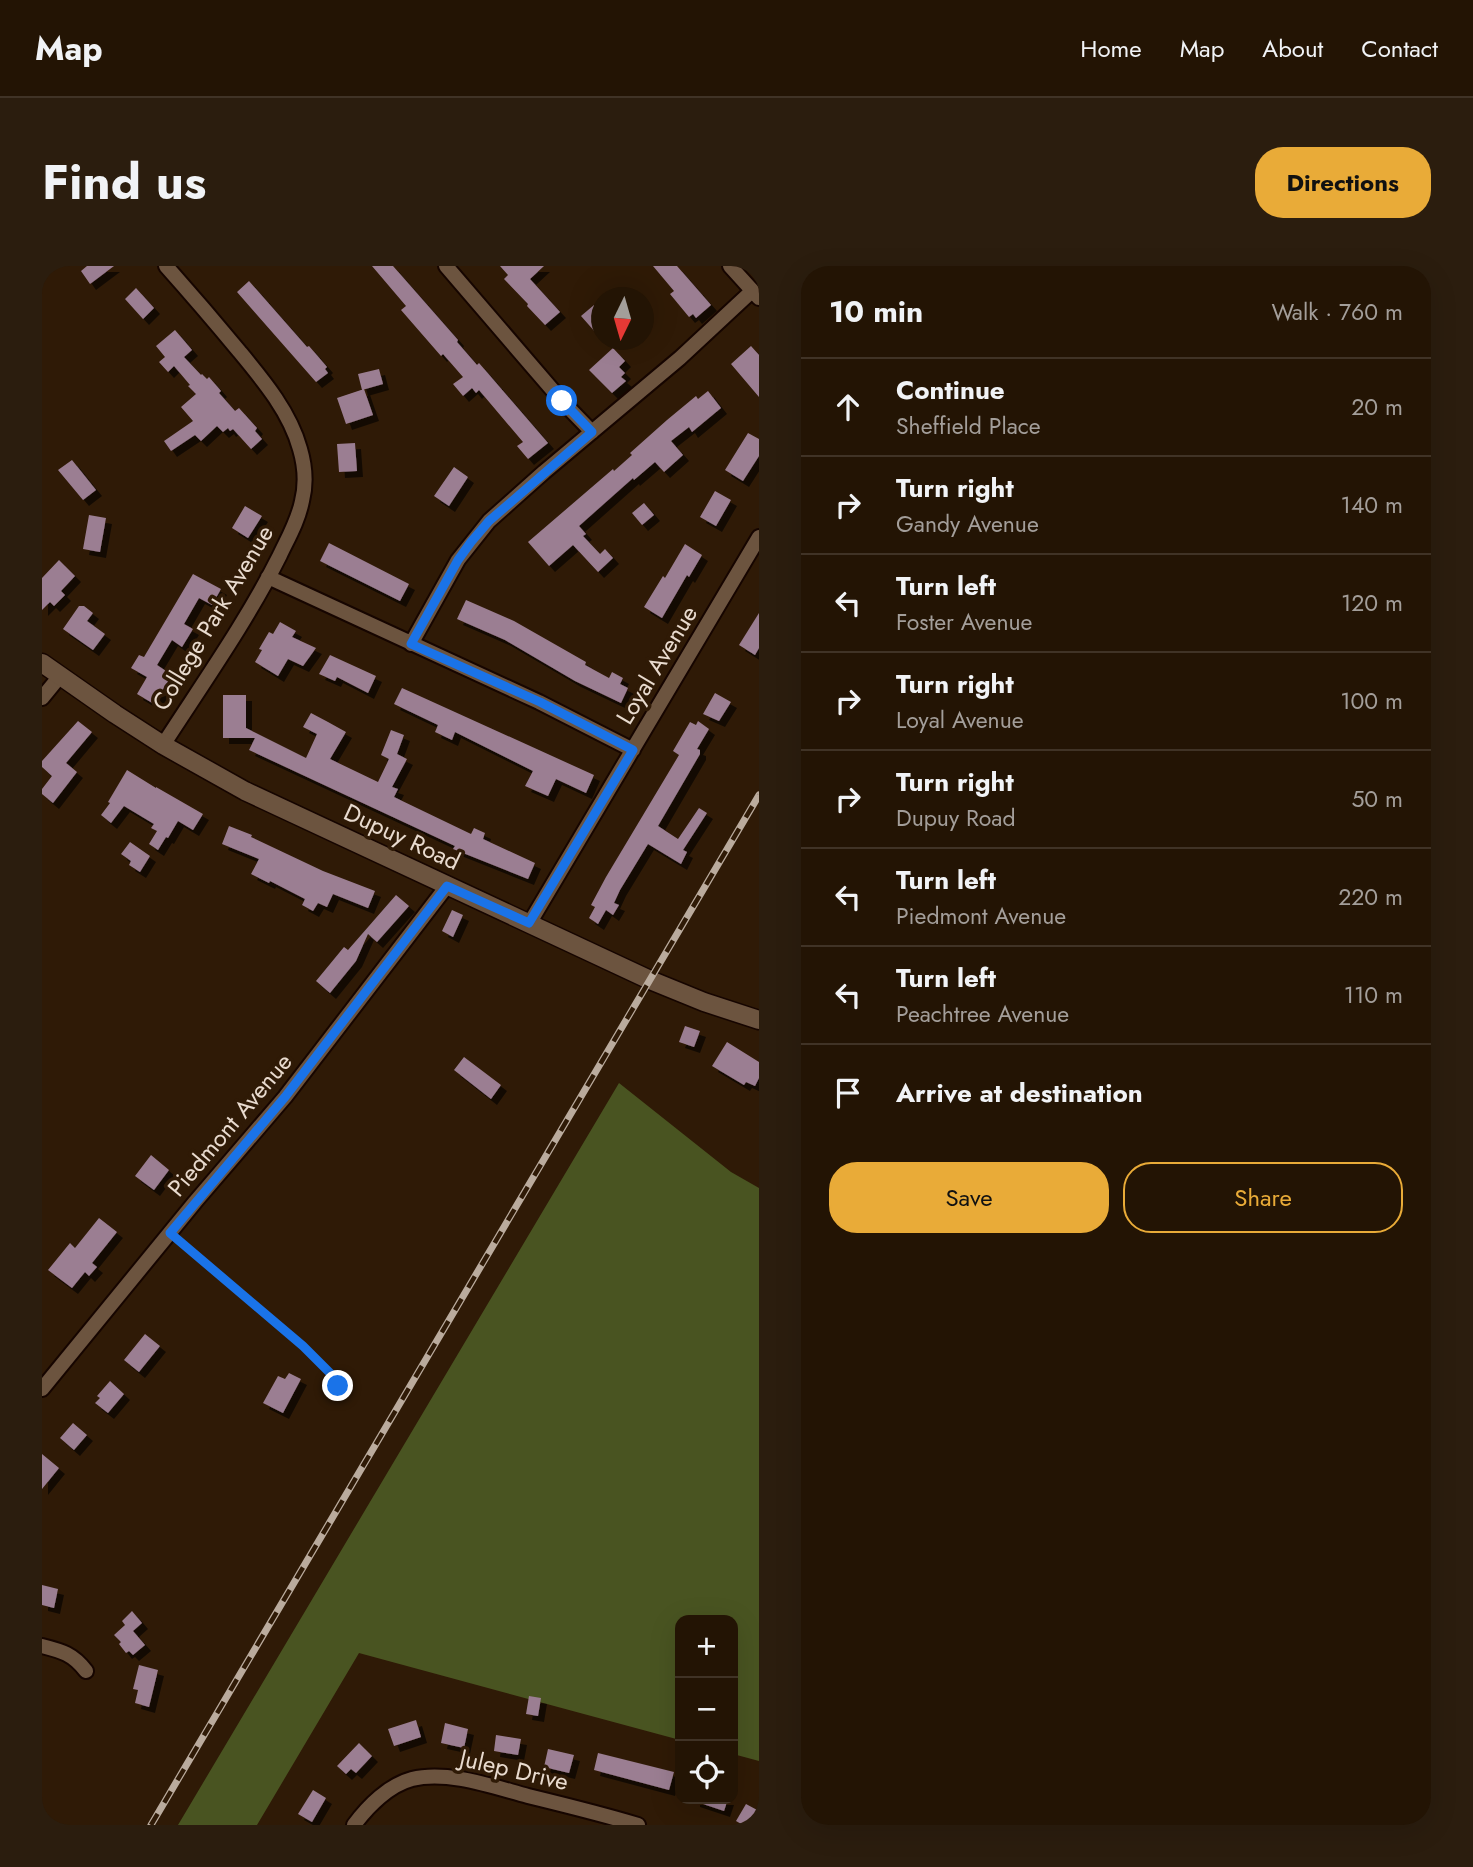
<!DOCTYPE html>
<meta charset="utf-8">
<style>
body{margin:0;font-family:Jost,sans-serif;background:#2b1d0e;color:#f1f3f6}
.controls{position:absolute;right:21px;bottom:21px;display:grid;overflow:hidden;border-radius:14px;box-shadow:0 7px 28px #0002}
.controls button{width:63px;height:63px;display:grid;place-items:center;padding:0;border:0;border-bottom:2px solid #403326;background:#231404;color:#f1f3f6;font:35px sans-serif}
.compass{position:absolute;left:549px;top:21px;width:63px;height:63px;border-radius:50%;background:#231404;box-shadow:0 7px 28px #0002;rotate:185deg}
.stop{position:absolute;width:21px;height:21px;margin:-16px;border:5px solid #1a73e8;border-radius:50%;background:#fff}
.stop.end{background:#1a73e8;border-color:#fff;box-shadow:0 2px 7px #0008}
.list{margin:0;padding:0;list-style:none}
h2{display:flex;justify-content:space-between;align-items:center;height:91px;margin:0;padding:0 28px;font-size:30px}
h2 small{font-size:23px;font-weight:400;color:#a39e9a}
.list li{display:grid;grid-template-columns:46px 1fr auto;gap:21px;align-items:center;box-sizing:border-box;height:98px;padding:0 28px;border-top:2px solid #403326}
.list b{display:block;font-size:26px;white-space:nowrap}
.list p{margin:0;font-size:23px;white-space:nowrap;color:#a39e9a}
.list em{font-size:23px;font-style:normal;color:#a39e9a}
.actions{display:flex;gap:14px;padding:21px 28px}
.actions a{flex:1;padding:16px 0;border:2px solid #e9ab38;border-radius:28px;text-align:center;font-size:24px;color:#e9ab38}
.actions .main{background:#e9ab38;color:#111}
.icon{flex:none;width:38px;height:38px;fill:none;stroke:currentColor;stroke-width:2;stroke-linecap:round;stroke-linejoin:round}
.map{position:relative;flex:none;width:717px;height:1559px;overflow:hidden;border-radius:28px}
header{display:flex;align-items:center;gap:42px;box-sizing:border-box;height:98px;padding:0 35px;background:#231404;border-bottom:2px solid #403326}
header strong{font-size:33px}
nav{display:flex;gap:38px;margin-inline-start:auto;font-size:24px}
.intro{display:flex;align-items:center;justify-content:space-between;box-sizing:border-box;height:168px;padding:0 42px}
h1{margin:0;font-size:49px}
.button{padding:18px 32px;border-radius:28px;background:#e9ab38;color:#111;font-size:24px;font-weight:700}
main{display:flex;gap:42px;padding:0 42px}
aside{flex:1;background:#231404;border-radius:28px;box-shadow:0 7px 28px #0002}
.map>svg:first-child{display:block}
.forest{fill:#495421}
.building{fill:#9b7e92;filter:url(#shadow)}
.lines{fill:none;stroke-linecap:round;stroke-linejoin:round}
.minor-casing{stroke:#160500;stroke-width:18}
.tertiary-casing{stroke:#160500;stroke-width:21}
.path{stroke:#887666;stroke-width:2.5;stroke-dasharray:5 3.5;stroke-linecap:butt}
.minor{stroke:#6c543f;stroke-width:14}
.tertiary{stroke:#6c543f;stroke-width:18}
.rail-casing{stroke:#baab9d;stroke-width:7}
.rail{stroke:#2f1a06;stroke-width:4.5;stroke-dasharray:13;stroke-linecap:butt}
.route{stroke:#1a73e8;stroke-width:9}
.labels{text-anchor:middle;stroke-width:7;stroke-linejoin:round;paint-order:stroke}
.street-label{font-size:24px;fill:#e9dbcf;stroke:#2f1a06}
</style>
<header>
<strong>Map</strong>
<nav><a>Home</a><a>Map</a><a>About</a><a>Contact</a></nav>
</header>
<div class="intro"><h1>Find us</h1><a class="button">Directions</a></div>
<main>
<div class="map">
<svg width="717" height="1559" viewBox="0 0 717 1559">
<defs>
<filter id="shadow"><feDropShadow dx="6" dy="6" stdDeviation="0" flood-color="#0009"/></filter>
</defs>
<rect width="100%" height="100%" fill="#2f1a06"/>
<!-- forest -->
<path class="forest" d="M577,817l112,89 28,16v573l-26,-7v-134h-53v120l-321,-87 -102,172h-79z"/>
<!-- building -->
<path class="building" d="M45,0h27l-24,18 -9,-13z
M330,0h21l65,74 -1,2 20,23 2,-2 69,80 -20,16 -11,-13 6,-4 -44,-52 -3,3 -4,-5 -9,8 -10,-12 10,-7 -20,-23 -2,2 -40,-46 5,-4z
M458,0h44l-14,13 30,33 -15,13 -18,-19 1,-2 -24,-25 4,-4z
M611,0h24l34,39 -15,13 -3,-4 -4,3 -19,-23 4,-3z
M207,15l58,66 2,-1 18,21 -2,2 3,4 -12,9 -79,-90z
M94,22l18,20 -11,11 -18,-20z
M552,39l7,8v15l-5,5 -15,-17z
M133,64l17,20 -8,7 17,18 1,-1 5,5 2,-2 12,14 -2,2 16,18 4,-3 18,20 -2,3 7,8 -11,10 -18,-20 -3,2 -2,-3 -5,4 -6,-6 -16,15 -6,-6 -24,16 -7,-10 29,-20 -12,-14 15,-13 -8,-8 2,-1 -16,-19 -6,6 -9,-10 6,-5 -9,-11z
M709,80l8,9v42l-28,-33z
M571,82l12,13 -6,6 6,6 -4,4 5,4 -14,12 -23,-23z
M337,103l4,15 -21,6 -4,-16z
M322,123l9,26 -27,9 -9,-26z
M666,125l13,17 -29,24 -3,-5 -18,14 12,14 -19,17 -9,-10 -21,18 -1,-2 -54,48 7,8 -3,2 17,18 5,-5 8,9 -15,14 -25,-27 -24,21 -21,-24 85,-73 1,2 18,-16 -2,-2 37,-33 29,-24 2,3z
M706,167l11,6v17l-16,25 -18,-11z
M313,177l2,28 -18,1 -2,-28z
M30,194l24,30 -13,10 -25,-30z
M412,201l14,10 -19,29 -15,-10z
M673,225l16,9 -15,26 -16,-9z
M602,237l10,12 -12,10 -10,-12z
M203,240l17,10 -14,22 -16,-10z
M47,249l17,3 -6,34 -17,-3z
M287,277l80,41 -9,17 -80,-40z
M643,278l17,11 -13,22 -2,-2 -25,43 -18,-11 19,-31 2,2z
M17,294l16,16 -14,15 4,4 -11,11 -4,-4 -8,8v-32z
M151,308l28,15 -9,16 -13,-7 -15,26 9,5 -11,18 -10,-7 -15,25 15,10 -18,29 -17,-10 10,-17 -16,-9 8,-13 5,2z
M424,334l48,21 72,41 -1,3 24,13 3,-6 11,6 -3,6 8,4 -7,15 -46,-22 -70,-41 -48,-21z
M37,340h5l9,7 -6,8 18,13 -12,16 -30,-21z
M717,347v35l-4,7 -16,-10z
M238,356l16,9 -4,6 24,11 -13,18 -15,-7 -10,17 -23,-14 7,-12 -3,-1 10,-17 4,2z
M288,389l46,21 -8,17 -31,-16 -2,4 -16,-7z
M360,422l192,87 -8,18 -30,-14 -8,17 -23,-10 8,-15 -78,-39 -3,8 -17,-8 3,-7 -44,-21z
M673,427l16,9 -12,19 -16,-7z
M181,429h23v33l60,30 11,-24 -14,-7 8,-14 17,9 18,10 -16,27 48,23 11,-23 -8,-4 10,-25 13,5 -7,19 10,5 -15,28 6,2 -4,8 77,37 3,-6 11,5 -2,6 52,24 -7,16 -75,-30 2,-3 -206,-96 6,-12h-32z
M36,455l14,11 -26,31 11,9 -24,31 -11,-9v-5l10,-13 -10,-9v-6z
M656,455l11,8 -12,20 3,1v4l-42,72 20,13 21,-31 8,5 -24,37 4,2 -6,12 -33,-20 -28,46 -6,13 5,2 -6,10 -7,-5 -8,14 -9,-6 6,-11 -4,-2 15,-28 73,-122 -6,-4 17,-29 6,3z
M85,504l29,18v-1l47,27 -10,16 -15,-9 -10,17 -2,-1 -8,13 -9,-6 8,-13 -6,-3 3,-4 -30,-18 -13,17 -10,-8 9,-12 -2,-1z
M187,560l23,9 -1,2 72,34 52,20 -7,17 -35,-14 -6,13 -9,-4 -5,8 -11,-6 3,-6 -35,-18 -1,2 -18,-9 8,-15 -37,-15z
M88,576l20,14 -10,16 -11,-7 2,-4 -10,-7z
M354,629l13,11 -32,36 -9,-8 -12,27 -26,32 -14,-12 28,-34 4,3z
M410,644l11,5 -10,22 -11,-6z
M643,760l15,5 -6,16 -15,-5z
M685,776l32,20v16l-4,8 -9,-4 -2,3 -32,-19z
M422,791l37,28 -10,14 -37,-29z
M109,889l18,15 -15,20 -19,-14z
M57,952l18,14 -25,31 5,4 -8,9 -4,-4 -13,16 -24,-18 22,-27 5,5z
M103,1068l15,12 -21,26 -15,-12z
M247,1107l12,6 -18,34 -20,-10 15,-27 7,3z
M68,1115l14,13 -16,19 -13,-10 5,-5 -3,-2z
M31,1157l14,12 -13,15 -14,-12z
M0,1188l17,14 -17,21z
M0,1319l16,4 -4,19 -12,-3z
M90,1345l10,12 -9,8 12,14 -12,10 -4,-4 -3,2 -7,-9 2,-2 -7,-7 11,-10 -3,-4z
M97,1399l19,5 -9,37 -14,-4 3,-13 -5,-1z
M487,1430l12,2 -3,18 -12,-2z
M374,1454l5,17 -27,9 -6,-17z
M403,1457l23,6 -4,19 -23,-5z
M454,1469l25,4 -3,16 -24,-4z
M317,1477l13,13 -16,17 -5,-4 -5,5 -9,-8z
M506,1483l26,6 -5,18 -25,-6z
M556,1487l76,19 -5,18 -75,-20z
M271,1524l13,8 -14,24 -14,-8z
M652,1533h34l-4,12 -30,-10z
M704,1538l13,7v14h-16l-7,-4z"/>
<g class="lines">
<!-- minor casing -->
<g class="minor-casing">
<path id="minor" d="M404,0l116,135 30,31
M688,0l29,32
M226,311l271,125 94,48
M369,378l47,-84 31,-39 55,-49 136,-114 72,-67
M0,432l18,-22
M121,479c40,-62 84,-124 117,-190 8,-17 18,-34 22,-54 4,-16 3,-35 -2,-52 -10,-37 -37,-69 -61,-98 -24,-29 -48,-57 -73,-85
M487,658l230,-387
M0,1123l153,-187 90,-105 162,-211
M0,1380c20,5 31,8 44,25
M312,1559c14,-19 35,-40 58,-46 36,-9 82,8 116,17 37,9 74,18 110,29"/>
</g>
<!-- tertiary casing -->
<g class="tertiary-casing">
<path id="tertiary" d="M0,397l73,51 48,31 82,46 405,189 54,22 55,18"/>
</g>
<!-- path -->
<path class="path" d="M138,976l123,104 33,33 2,7"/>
<!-- minor -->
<use href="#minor" class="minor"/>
<!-- tertiary -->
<use href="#tertiary" class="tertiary"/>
<!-- rail casing -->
<g class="rail-casing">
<path id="rail" d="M109,1559l608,-1030"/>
</g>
<!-- rail -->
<use href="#rail" class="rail"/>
</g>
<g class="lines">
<!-- route -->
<path class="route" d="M296,1120l-2,-7 -33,-33 -133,-113 115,-136 162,-211 82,37 104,-173 -93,-48 -129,-58 47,-84 13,-18 18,-21 103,-89 -30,-31"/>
</g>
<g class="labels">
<!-- street labels -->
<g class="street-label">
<text transform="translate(171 352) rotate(-59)" y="8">College Park Avenue</text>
<text transform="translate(615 399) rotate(-59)" y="8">Loyal Avenue</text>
<text transform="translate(360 571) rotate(25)" y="8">Dupuy Road</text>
<text transform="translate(188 859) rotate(-50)" y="8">Piedmont Avenue</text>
<text transform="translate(472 1504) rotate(13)" y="8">Julep Drive</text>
</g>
</g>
</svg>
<div class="controls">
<button>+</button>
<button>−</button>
<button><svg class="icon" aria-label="locate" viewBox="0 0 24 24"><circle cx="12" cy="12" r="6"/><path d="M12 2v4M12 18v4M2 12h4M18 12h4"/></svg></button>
</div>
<svg class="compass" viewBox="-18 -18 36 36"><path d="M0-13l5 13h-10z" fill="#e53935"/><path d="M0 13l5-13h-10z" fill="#a39e9a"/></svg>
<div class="stop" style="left:520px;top:135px"></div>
<div class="stop end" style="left:296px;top:1120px"></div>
</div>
<aside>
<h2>10 min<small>Walk · 760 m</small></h2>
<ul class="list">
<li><svg class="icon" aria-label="ahead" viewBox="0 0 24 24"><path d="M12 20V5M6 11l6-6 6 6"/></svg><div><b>Continue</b><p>Sheffield Place</p></div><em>20 m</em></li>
<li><svg class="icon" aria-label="right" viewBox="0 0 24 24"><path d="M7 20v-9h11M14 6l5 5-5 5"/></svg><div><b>Turn right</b><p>Gandy Avenue</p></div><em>140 m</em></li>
<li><svg class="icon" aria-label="left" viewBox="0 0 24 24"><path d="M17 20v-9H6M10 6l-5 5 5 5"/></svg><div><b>Turn left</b><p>Foster Avenue</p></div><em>120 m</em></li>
<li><svg class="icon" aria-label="right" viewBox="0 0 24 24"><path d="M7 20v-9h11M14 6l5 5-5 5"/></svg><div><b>Turn right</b><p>Loyal Avenue</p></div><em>100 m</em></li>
<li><svg class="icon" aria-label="right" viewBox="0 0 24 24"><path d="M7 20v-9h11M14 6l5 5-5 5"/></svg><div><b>Turn right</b><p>Dupuy Road</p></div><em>50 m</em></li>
<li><svg class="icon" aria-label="left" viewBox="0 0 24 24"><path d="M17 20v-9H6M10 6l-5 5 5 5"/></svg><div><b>Turn left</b><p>Piedmont Avenue</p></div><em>220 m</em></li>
<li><svg class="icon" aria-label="left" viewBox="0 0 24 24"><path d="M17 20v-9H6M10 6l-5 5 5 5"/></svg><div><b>Turn left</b><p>Peachtree Avenue</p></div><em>110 m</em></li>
<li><svg class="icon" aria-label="arrive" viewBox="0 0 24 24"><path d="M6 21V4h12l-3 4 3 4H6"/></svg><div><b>Arrive at destination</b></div></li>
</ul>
<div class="actions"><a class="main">Save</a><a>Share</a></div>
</aside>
</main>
